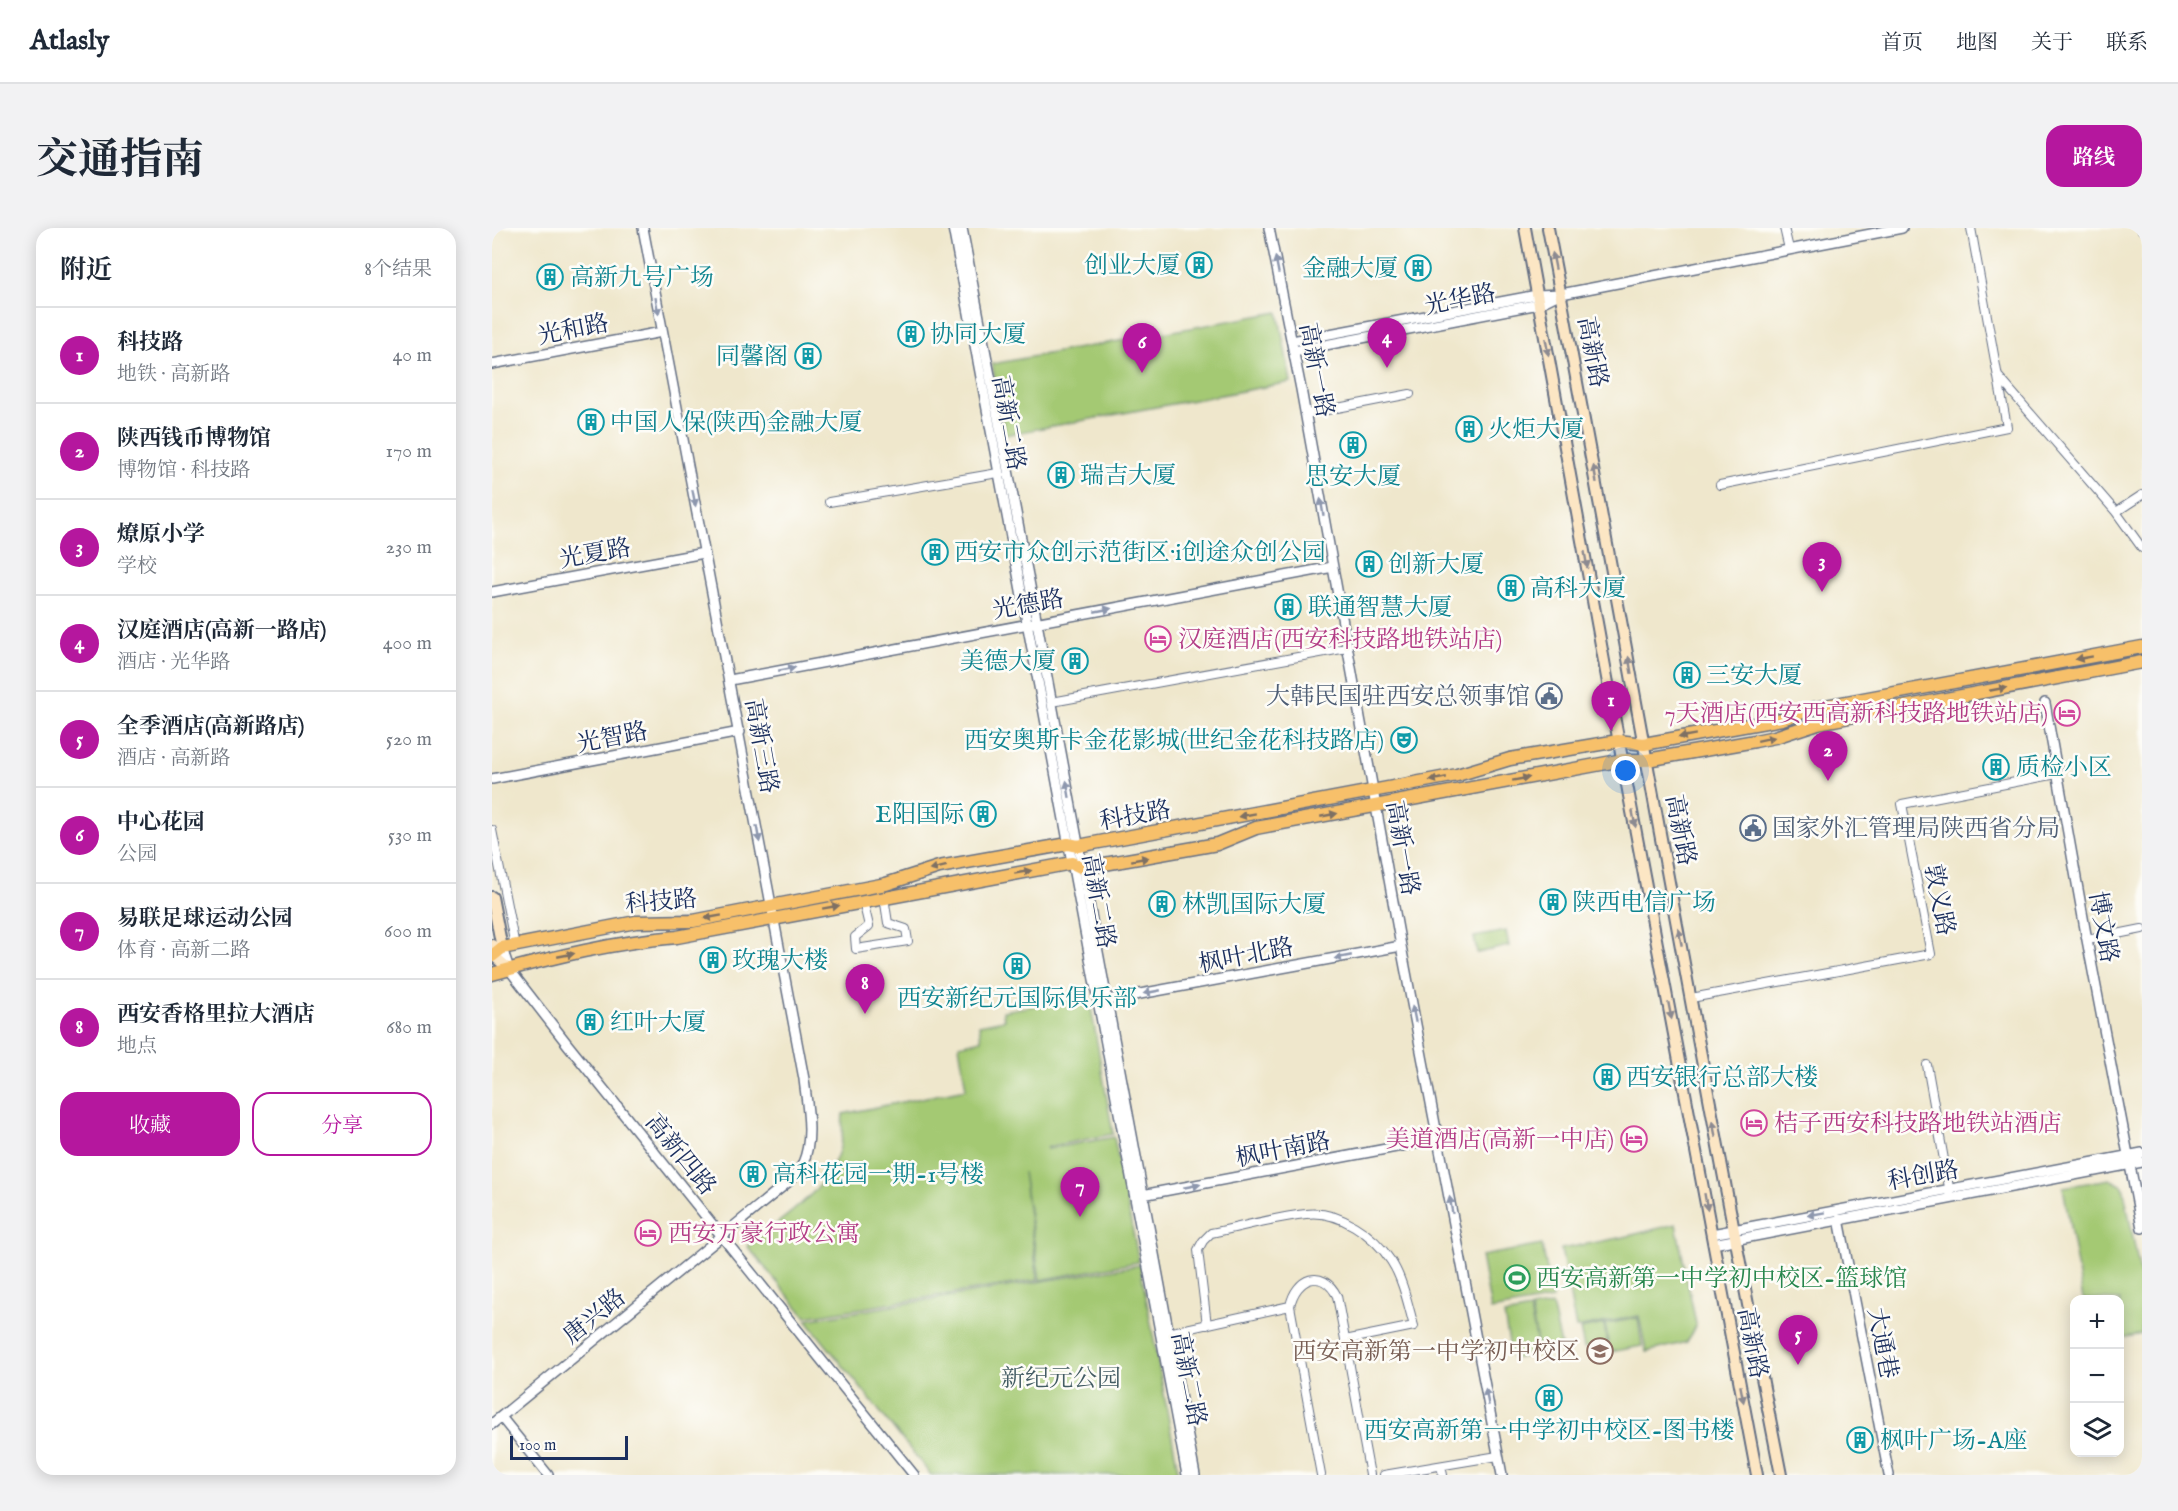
<!DOCTYPE html>
<html lang="zh">
<meta charset="utf-8">
<style>
body{margin:0;font-family:"IM FELL English","Noto Serif SC",serif;background:#f2f2f3;color:#1f2937}
.controls{position:absolute;right:18px;bottom:18px;display:grid;overflow:hidden;border-radius:12px;box-shadow:0 3px 15px #0003}
.controls button{width:54px;height:54px;display:grid;place-items:center;padding:0;border:0;border-bottom:2px solid #e0e1e3;background:#fff;color:#1f2937;font:30px sans-serif}
.scale{position:absolute;left:18px;bottom:15px;width:118px;box-sizing:border-box;padding-left:6px;border:3px solid #1b2f5e;border-top:0;font-size:16px;line-height:21px;white-space:nowrap;color:#1b2f5e;-webkit-text-stroke:4px #fdfcf7;paint-order:stroke}
.you{position:absolute;left:1134px;top:543px;width:21px;height:21px;margin:-15px;border:4px solid #fff;border-radius:50%;background:#1a73e8;box-shadow:0 0 0 9px #1a73e833}
.badge{display:grid;place-items:center;width:39px;height:39px;border-radius:50%;background:#b5179e;color:#fff;font-size:20px;font-weight:700}
.pin{position:absolute;translate:-50% -50px;filter:drop-shadow(0 2px 3px #0008)}
.pin::after{content:'';position:absolute;top:32px;width:21px;height:18px;background:inherit;clip-path:polygon(0 0,100% 0,50% 100%)}
.list{margin:0;padding:0;list-style:none}
h2{display:flex;justify-content:space-between;align-items:center;height:78px;margin:0;padding:0 24px;font-size:26px}
h2 small{font-size:20px;font-weight:400;color:#747a83}
.list li{display:grid;grid-template-columns:39px 1fr auto;gap:18px;align-items:center;box-sizing:border-box;height:96px;padding:0 24px;border-top:2px solid #e0e1e3}
.list b{display:block;font-size:22px;white-space:nowrap}
.list p{margin:0;font-size:20px;white-space:nowrap;color:#747a83}
.list em{font-size:20px;font-style:normal;color:#747a83}
.actions{display:flex;gap:12px;padding:18px 24px}
.actions a{flex:1;padding:14px 0;border:2px solid #b5179e;border-radius:18px;text-align:center;font-size:21px;color:#b5179e}
.actions .main{background:#b5179e;color:#fff}
.icon{flex:none;width:33px;height:33px;fill:none;stroke:currentColor;stroke-width:2;stroke-linecap:round;stroke-linejoin:round}
.map{position:relative;flex:none;width:1650px;height:1247px;overflow:hidden;border-radius:18px}
header{display:flex;align-items:center;gap:36px;box-sizing:border-box;height:84px;padding:0 30px;background:#fff;border-bottom:2px solid #e0e1e3}
header strong{font-size:28px}
nav{display:flex;gap:33px;margin-inline-start:auto;font-size:21px}
.intro{display:flex;align-items:center;justify-content:space-between;box-sizing:border-box;height:144px;padding:0 36px}
h1{margin:0;font-size:42px}
.button{padding:15px 27px;border-radius:18px;background:#b5179e;color:#fff;font-size:21px;font-weight:700}
main{display:flex;gap:36px;padding:0 36px}
aside{flex:1;background:#fff;border-radius:18px;box-shadow:0 3px 15px #0003}
.map>svg:first-child{display:block}
.green{fill:#a4c973;stroke:#607c68;stroke-width:1.5}
.lines{fill:none;stroke-linecap:round;stroke-linejoin:round}
.minor-casing{stroke:#656f84;stroke-width:10}
.tertiary-casing{stroke:#656f84;stroke-width:12}
.secondary-casing{stroke:#656f84;stroke-width:14}
.primary-casing{stroke:#656f84;stroke-width:15}
.minor{stroke:#fff;stroke-width:8}
.tertiary{stroke:#fff;stroke-width:9}
.secondary{stroke:#fce6c4;stroke-width:10}
.primary{stroke:#f7c06b;stroke-width:12}
.oneway{fill:#8c8a91}
.oneway2{fill:#8d97ae}
.oneway3{fill:#7e7064}
.labels{text-anchor:middle;stroke-width:5;stroke-linejoin:round;paint-order:stroke}
.culture-label{font-size:24px;fill:#0d838f;stroke:#fdfcf7;text-anchor:start}
.street-label{font-size:24px;fill:#1b2f5e;stroke:#fdfcf7}
.hotel-label{font-size:24px;fill:#b23c85;stroke:#fdfcf7;text-anchor:start}
.service-label{font-size:24px;fill:#4e5e75;stroke:#fdfcf7;text-anchor:end}
.leisure-label{font-size:24px;fill:#27864d;stroke:#fdfcf7;text-anchor:start}
.education-label{font-size:24px;fill:#785e54;stroke:#fdfcf7;text-anchor:end}
.park-label{font-size:24px;fill:#445d64;stroke:#fdfcf7}
</style>
<header>
<strong>Atlasly</strong>
<nav><a>首页</a><a>地图</a><a>关于</a><a>联系</a></nav>
</header>
<div class="intro"><h1>交通指南</h1><a class="button">路线</a></div>
<main>
<aside>
<h2>附近<small>8个结果</small></h2>
<ul class="list">
<li><span class="badge">1</span><div><b>科技路</b><p>地铁 · 高新路</p></div><em>40 m</em></li>
<li><span class="badge">2</span><div><b>陕西钱币博物馆</b><p>博物馆 · 科技路</p></div><em>170 m</em></li>
<li><span class="badge">3</span><div><b>燎原小学</b><p>学校</p></div><em>230 m</em></li>
<li><span class="badge">4</span><div><b>汉庭酒店(高新一路店)</b><p>酒店 · 光华路</p></div><em>400 m</em></li>
<li><span class="badge">5</span><div><b>全季酒店(高新路店)</b><p>酒店 · 高新路</p></div><em>520 m</em></li>
<li><span class="badge">6</span><div><b>中心花园</b><p>公园</p></div><em>530 m</em></li>
<li><span class="badge">7</span><div><b>易联足球运动公园</b><p>体育 · 高新二路</p></div><em>600 m</em></li>
<li><span class="badge">8</span><div><b>西安香格里拉大酒店</b><p>地点</p></div><em>680 m</em></li>
</ul>
<div class="actions"><a class="main">收藏</a><a>分享</a></div>
</aside>
<div class="map">
<svg width="1650" height="1247" viewBox="0 0 1650 1247">
<rect width="100%" height="100%" fill="#fdfcf7"/>
<filter id="ink" filterUnits="userSpaceOnUse"><feTurbulence type="fractalNoise" baseFrequency=".0167" numOctaves="2"/><feDisplacementMap in="SourceGraphic" scale="12" xChannelSelector="R" yChannelSelector="G"/><feConvolveMatrix kernelMatrix="1 2 1 2 8 2 1 2 1" color-interpolation-filters="sRGB"/></filter>
<filter id="wash" filterUnits="userSpaceOnUse"><feTurbulence type="fractalNoise" baseFrequency=".008" numOctaves="4" result="noise"/><feDisplacementMap in="SourceGraphic" scale="24" xChannelSelector="R" yChannelSelector="G"/><feGaussianBlur stdDeviation="1.35" result="paint"/><feColorMatrix in="noise" values="0 0 0 0 0 0 0 0 0 0 0 0 0 0 0 0 0 1.4 0 .05"/><feComposite in="paint" operator="in"/></filter>
<g filter="url(#wash)">
<rect width="100%" height="100%" fill="#efe7cc"/>
<!-- green -->
<path class="green" d="M786,84l13,70 -286,53 -13,-71z
M1014,703l3,15 -32,7 -3,-16z
M597,768l24,138 -66,13v2l67,-12 25,125 -99,18 -17,-108 15,108 -232,37 -59,-71c37,-29 87,-58 95,-108 1,-8 0,-16 1,-24l123,-25 -7,-44 22,-5 -2,-15 25,-5 -1,-9z
M1618,951l13,7 19,97v51l-22,4v-38l-37,-1 -20,-112z
M1184,996l20,100 -9,18 -41,10 -7,-36 -63,12 -15,-79 63,-12z
M1050,1017l11,54 -62,11 -10,-54z
M648,1037l39,210h-248l-125,-155z
M1060,1077l10,45 -50,9 -8,-44 26,-5 9,43 -8,-44z
M1146,1090l4,28 -32,6 -5,-28z
M1112,1096l3,20 -23,4 -4,-19z"/>
</g>
<g filter="url(#ink)">
<g class="lines">
<!-- minor casing -->
<g class="minor-casing">
<path id="minor" d="M1292,0l5,21
M1649,0l1,2
M1506,148l118,136 26,36
M814,186l104,-20
M1228,257l287,-58 -36,-199
M337,274l169,-29
M1624,284l26,-17
M560,474l295,-54
M0,602l23,116
M371,673l6,25 -14,11 1,12 52,-8 -2,-12 -18,-6 -4,-26
M1595,712l55,-11
M1199,770l240,-44 -29,-150 155,-30
M1435,837l23,128
M715,1097l-9,-75 5,-9 8,-8c32,-6 64,-16 95,-19 33,-4 68,21 85,47 12,18 17,44 23,65l-69,14
M676,1105l122,-27
M949,1238l2,9
M829,1247l-31,-169c6,-28 32,-39 47,-10l33,179
M892,1247l114,-19"/>
</g>
<!-- tertiary casing -->
<g class="tertiary-casing">
<path id="tertiary" d="M461,0l234,1247
M470,0l75,395 158,852
M777,0l32,161 100,557 101,529
M800,113l245,-46 24,-1 341,-66
M802,123l245,-47 16,-8
M0,136l170,-32
M0,364l212,-39
M238,452l603,-113
M1553,475l42,237 55,288
M0,551l248,-47
M10,720l7,21 59,76 346,430
M610,773l299,-55
M645,968l302,-57
M1347,991l50,256
M1220,1006l430,-81
M1221,1016l429,-82
M9,1189l47,58
M0,1196l296,-242c5,-6 12,-12 15,-19 11,-25 4,-57 1,-84l-161,-851"/>
</g>
<!-- secondary casing -->
<g class="secondary-casing">
<path id="secondary" d="M1033,0l89,488 143,759
M1056,0c79,416 151,832 233,1247
M0,669l10,51
M0,717l2,11 15,13"/>
</g>
<!-- primary casing -->
<g class="primary-casing">
<path id="primary" d="M0,728l10,-8 134,-26 57,-1 78,-15 115,-22 53,-17 129,-23 10,2 379,-71 53,-16 108,-18 26,3 138,-25 32,-11 328,-61
M0,746c61,-17 123,-32 185,-37l395,-74 10,5 135,-24 39,-16 367,-68h24l108,-19 20,-4 43,-14 324,-61"/>
</g>
<!-- minor -->
<use href="#minor" class="minor"/>
<!-- tertiary -->
<use href="#tertiary" class="tertiary"/>
<!-- secondary -->
<use href="#secondary" class="secondary"/>
<!-- primary -->
<use href="#primary" class="primary"/>
</g>
<!-- one-way arrows -->
<defs><path id="oneway-solid" d="M-6-.8H1V-3.2L6.5 0L1 3.2V.8H-6Z" transform="scale(1.5)"/></defs>
<g class="oneway">
<use href="#oneway-solid" transform="translate(1062 33) rotate(-101)"/>
<use href="#oneway-solid" transform="translate(1055 119) rotate(80)"/>
<use href="#oneway-solid" transform="translate(1103 246) rotate(-100)"/>
<use href="#oneway-solid" transform="translate(1094 332) rotate(80)"/>
<use href="#oneway-solid" transform="translate(1138 437) rotate(-100)"/>
<use href="#oneway-solid" transform="translate(1142 591) rotate(79)"/>
<use href="#oneway-solid" transform="translate(1188 709) rotate(-101)"/>
<use href="#oneway-solid" transform="translate(1178 783) rotate(79)"/>
<use href="#oneway-solid" transform="translate(1222 901) rotate(-101)"/>
<use href="#oneway-solid" transform="translate(1214 974) rotate(80)"/>
<use href="#oneway-solid" transform="translate(1250 1166) rotate(79)"/>
</g>
<g class="oneway2">
<use href="#oneway-solid" transform="translate(785 37) rotate(-101)"/>
<use href="#oneway-solid" transform="translate(165 78) rotate(80)"/>
<use href="#oneway-solid" transform="translate(202 270) rotate(79)"/>
<use href="#oneway-solid" transform="translate(830 279) rotate(-100)"/>
<use href="#oneway-solid" transform="translate(611 382) rotate(-11)"/>
<use href="#oneway-solid" transform="translate(295 441) rotate(-11)"/>
<use href="#oneway-solid" transform="translate(576 561) rotate(-100)"/>
<use href="#oneway-solid" transform="translate(266 606) rotate(80)"/>
<use href="#oneway-solid" transform="translate(851 729) rotate(169)"/>
<use href="#oneway-solid" transform="translate(660 764) rotate(169)"/>
<use href="#oneway-solid" transform="translate(922 786) rotate(-101)"/>
<use href="#oneway-solid" transform="translate(700 958) rotate(-11)"/>
<use href="#oneway-solid" transform="translate(959 977) rotate(-100)"/>
<use href="#oneway-solid" transform="translate(1324 986) rotate(170)"/>
<use href="#oneway-solid" transform="translate(995 1169) rotate(-101)"/>
</g>
<g class="oneway3">
<use href="#oneway-solid" transform="translate(1592 430) rotate(170)"/>
<use href="#oneway-solid" transform="translate(1506 461) rotate(-11)"/>
<use href="#oneway-solid" transform="translate(1195 508) rotate(170)"/>
<use href="#oneway-solid" transform="translate(1274 511) rotate(-12)"/>
<use href="#oneway-solid" transform="translate(946 551) rotate(169)"/>
<use href="#oneway-solid" transform="translate(1029 551) rotate(-10)"/>
<use href="#oneway-solid" transform="translate(755 587) rotate(170)"/>
<use href="#oneway-solid" transform="translate(837 587) rotate(-11)"/>
<use href="#oneway-solid" transform="translate(648 631) rotate(-10)"/>
<use href="#oneway-solid" transform="translate(446 640) rotate(166)"/>
<use href="#oneway-solid" transform="translate(531 644) rotate(-10)"/>
<use href="#oneway-solid" transform="translate(339 679) rotate(-10)"/>
<use href="#oneway-solid" transform="translate(221 689) rotate(170)"/>
<use href="#oneway-solid" transform="translate(74 727) rotate(-11)"/>
</g>
</g>
<!-- icons -->
<defs>
<g id="building-ring" transform="scale(1.35)"><circle r="9.5" fill="#fdfcf7" stroke="#0f9aa8" stroke-width="1.5"/><path d="M-4-6H4V6H1V3H-1V6H-4ZM-2.5-4.3h1.7v1.8h-1.7ZM.8-4.3h1.7v1.8H.8ZM-2.5-1h1.7V.8h-1.7ZM.8-1h1.7V.8H.8Z" fill="#0f9aa8"/></g>
<g id="hotel-ring" transform="scale(1.35)"><circle r="9.5" fill="#fdfcf7" stroke="#d1479c" stroke-width="1.5"/><path d="M-6-4.5h1.5V1H6V5H4.5V3h-9V5H-6ZM-4 0a1.8 1.8 0 1 1 3.6 0ZM.5 0V-2.5h3Q6-2.5 6 0Z" fill="#d1479c"/></g>
<g id="civic-ring" transform="scale(1.35)"><circle r="9.5" fill="#fdfcf7" stroke="#5c6f8a" stroke-width="1.5"/><path d="M-.6-6.5H3V-4.5H.6V-3L4-1V1h2V6H-6V1h2V-1L-.6-3ZM-1.2 2.5V6h2.4V2.5Z" fill="#5c6f8a"/></g>
<g id="theatre-ring" transform="scale(1.35)"><circle r="9.5" fill="#fdfcf7" stroke="#0f9aa8" stroke-width="1.5"/><path d="M-5-5.5Q0-4 5-5.5V0Q5 5 0 6Q-5 5-5 0ZM-3.3-2.5H-1v1.5H-3.3ZM1-2.5H3.3v1.5H1ZM-2.8 1Q0 5.5 2.8 1Z" fill="#0f9aa8"/></g>
<g id="stadium-ring" transform="scale(1.35)"><circle r="9.5" fill="#fdfcf7" stroke="#2e9e5b" stroke-width="1.5"/><path d="M0-5a6.5 5 0 1 0 0 10a6.5 5 0 1 0 0-10ZM-3.5-1.8h7v3.6h-7Z" fill="#2e9e5b"/></g>
<g id="school-ring" transform="scale(1.35)"><circle r="9.5" fill="#fdfcf7" stroke="#8d6e63" stroke-width="1.5"/><path d="M0-5L7-2L0 1L-7-2ZM-4 1L0 2.5L4 1V4Q0 6-4 4Z" fill="#8d6e63"/></g>
</defs>
<g fill-rule="evenodd">
<use href="#building-ring" x="707" y="37"/>
<use href="#building-ring" x="926" y="40"/>
<use href="#building-ring" x="58" y="49"/>
<use href="#building-ring" x="419" y="106"/>
<use href="#building-ring" x="316" y="128"/>
<use href="#building-ring" x="99" y="194"/>
<use href="#building-ring" x="977" y="201"/>
<use href="#building-ring" x="861" y="217"/>
<use href="#building-ring" x="569" y="247"/>
<use href="#building-ring" x="443" y="324"/>
<use href="#building-ring" x="877" y="336"/>
<use href="#building-ring" x="1019" y="360"/>
<use href="#building-ring" x="796" y="379"/>
<use href="#hotel-ring" x="666" y="411"/>
<use href="#building-ring" x="583" y="433"/>
<use href="#building-ring" x="1195" y="447"/>
<use href="#civic-ring" x="1057" y="468"/>
<use href="#hotel-ring" x="1575" y="485"/>
<use href="#theatre-ring" x="912" y="512"/>
<use href="#building-ring" x="1504" y="539"/>
<use href="#building-ring" x="491" y="586"/>
<use href="#civic-ring" x="1261" y="600"/>
<use href="#building-ring" x="1061" y="674"/>
<use href="#building-ring" x="670" y="676"/>
<use href="#building-ring" x="221" y="732"/>
<use href="#building-ring" x="525" y="738"/>
<use href="#building-ring" x="98" y="794"/>
<use href="#building-ring" x="1115" y="849"/>
<use href="#hotel-ring" x="1262" y="895"/>
<use href="#hotel-ring" x="1142" y="911"/>
<use href="#building-ring" x="261" y="946"/>
<use href="#hotel-ring" x="156" y="1005"/>
<use href="#stadium-ring" x="1025" y="1050"/>
<use href="#school-ring" x="1108" y="1123"/>
<use href="#building-ring" x="1057" y="1170"/>
<use href="#building-ring" x="1368" y="1212"/>
</g>
<g class="labels">
<!-- culture labels -->
<g class="culture-label">
<text x="688" y="45" text-anchor="end">创业大厦</text>
<text x="906" y="48" text-anchor="end">金融大厦</text>
<text x="78" y="57">高新九号广场</text>
<text x="438" y="114">协同大厦</text>
<text x="296" y="136" text-anchor="end">同馨阁</text>
<text x="118" y="202">中国人保(陕西)金融大厦</text>
<text x="996" y="209">火炬大厦</text>
<text x="588" y="255">瑞吉大厦</text>
<text x="861" y="256" text-anchor="middle">思安大厦</text>
<text x="462" y="332">西安市众创示范街区·i创途众创公园</text>
<text x="896" y="344">创新大厦</text>
<text x="1038" y="368">高科大厦</text>
<text x="816" y="387">联通智慧大厦</text>
<text x="564" y="441" text-anchor="end">美德大厦</text>
<text x="1214" y="455">三安大厦</text>
<text x="892" y="520" text-anchor="end">西安奥斯卡金花影城(世纪金花科技路店)</text>
<text x="1524" y="547">质检小区</text>
<text x="472" y="594" text-anchor="end">E阳国际</text>
<text x="1080" y="682">陕西电信广场</text>
<text x="690" y="684">林凯国际大厦</text>
<text x="240" y="740">玫瑰大楼</text>
<text x="525" y="778" text-anchor="middle">西安新纪元国际俱乐部</text>
<text x="118" y="802">红叶大厦</text>
<text x="1134" y="857">西安银行总部大楼</text>
<text x="280" y="954">高科花园一期-1号楼</text>
<text x="1057" y="1210" text-anchor="middle">西安高新第一中学初中校区-图书楼</text>
<text x="1388" y="1220">枫叶广场-A座</text>
</g>
<!-- street labels -->
<g class="street-label">
<text transform="translate(968 71) rotate(-11)" y="8">光华路</text>
<text transform="translate(81 101) rotate(-11)" y="8">光和路</text>
<text transform="translate(1101 124) rotate(79)" y="8">高新路</text>
<text transform="translate(825 142) rotate(79)" y="8">高新一路</text>
<text transform="translate(517 195) rotate(80)" y="8">高新二路</text>
<text transform="translate(103 325) rotate(-10)" y="8">光夏路</text>
<text transform="translate(536 376) rotate(-10)" y="8">光德路</text>
<text transform="translate(120 509) rotate(-11)" y="8">光智路</text>
<text transform="translate(270 518) rotate(80)" y="8">高新三路</text>
<text transform="translate(643 587) rotate(-10)" y="8">科技路</text>
<text transform="translate(1189 602) rotate(79)" y="8">高新路</text>
<text transform="translate(911 620) rotate(80)" y="8">高新一路</text>
<text transform="translate(1448 672) rotate(79)" y="8">敦义路</text>
<text transform="translate(169 673) rotate(-5)" y="8">科技路</text>
<text transform="translate(607 673) rotate(80)" y="8">高新二路</text>
<text transform="translate(1612 699) rotate(80)" y="8">博文路</text>
<text transform="translate(754 727) rotate(-11)" y="8">枫叶北路</text>
<text transform="translate(791 921) rotate(-11)" y="8">枫叶南路</text>
<text transform="translate(189 926) rotate(51)" y="8">高新四路</text>
<text transform="translate(1431 947) rotate(-10)" y="8">科创路</text>
<text transform="translate(102 1088) rotate(-39)" y="8">唐兴路</text>
<text transform="translate(1261 1115) rotate(79)" y="8">高新路</text>
<text transform="translate(1391 1115) rotate(79)" y="8">大通巷</text>
<text transform="translate(697 1151) rotate(79)" y="8">高新二路</text>
</g>
<!-- hotel labels -->
<g class="hotel-label">
<text x="686" y="419">汉庭酒店(西安科技路地铁站店)</text>
<text x="1556" y="493" text-anchor="end">7天酒店(西安西高新科技路地铁站店)</text>
<text x="1282" y="903">桔子西安科技路地铁站酒店</text>
<text x="1122" y="919" text-anchor="end">美道酒店(高新一中店)</text>
<text x="176" y="1013">西安万豪行政公寓</text>
</g>
<!-- service labels -->
<g class="service-label">
<text x="1038" y="476">大韩民国驻西安总领事馆</text>
<text x="1280" y="608" text-anchor="start">国家外汇管理局陕西省分局</text>
</g>
<!-- leisure labels -->
<g class="leisure-label">
<text x="1044" y="1058">西安高新第一中学初中校区-篮球馆</text>
</g>
<!-- education labels -->
<g class="education-label">
<text x="1088" y="1131">西安高新第一中学初中校区</text>
</g>
<!-- park labels -->
<g class="park-label">
<text x="569" y="1158">新纪元公园</text>
</g>
</g>
</svg>
<div class="controls">
<button>+</button>
<button>−</button>
<button><svg class="icon" aria-label="layers" viewBox="0 0 24 24"><path d="M12 4l9 5-9 5-9-5zM3 14l9 5 9-5"/></svg></button>
</div>
<div class="scale">100 m</div>
<div class="you"></div>
<div class="pin badge" style="left:1119px;top:503px">1</div>
<div class="pin badge" style="left:1336px;top:553px">2</div>
<div class="pin badge" style="left:1330px;top:364px">3</div>
<div class="pin badge" style="left:895px;top:140px">4</div>
<div class="pin badge" style="left:1306px;top:1137px">5</div>
<div class="pin badge" style="left:650px;top:145px">6</div>
<div class="pin badge" style="left:588px;top:989px">7</div>
<div class="pin badge" style="left:373px;top:786px">8</div>
</div>
</main>
